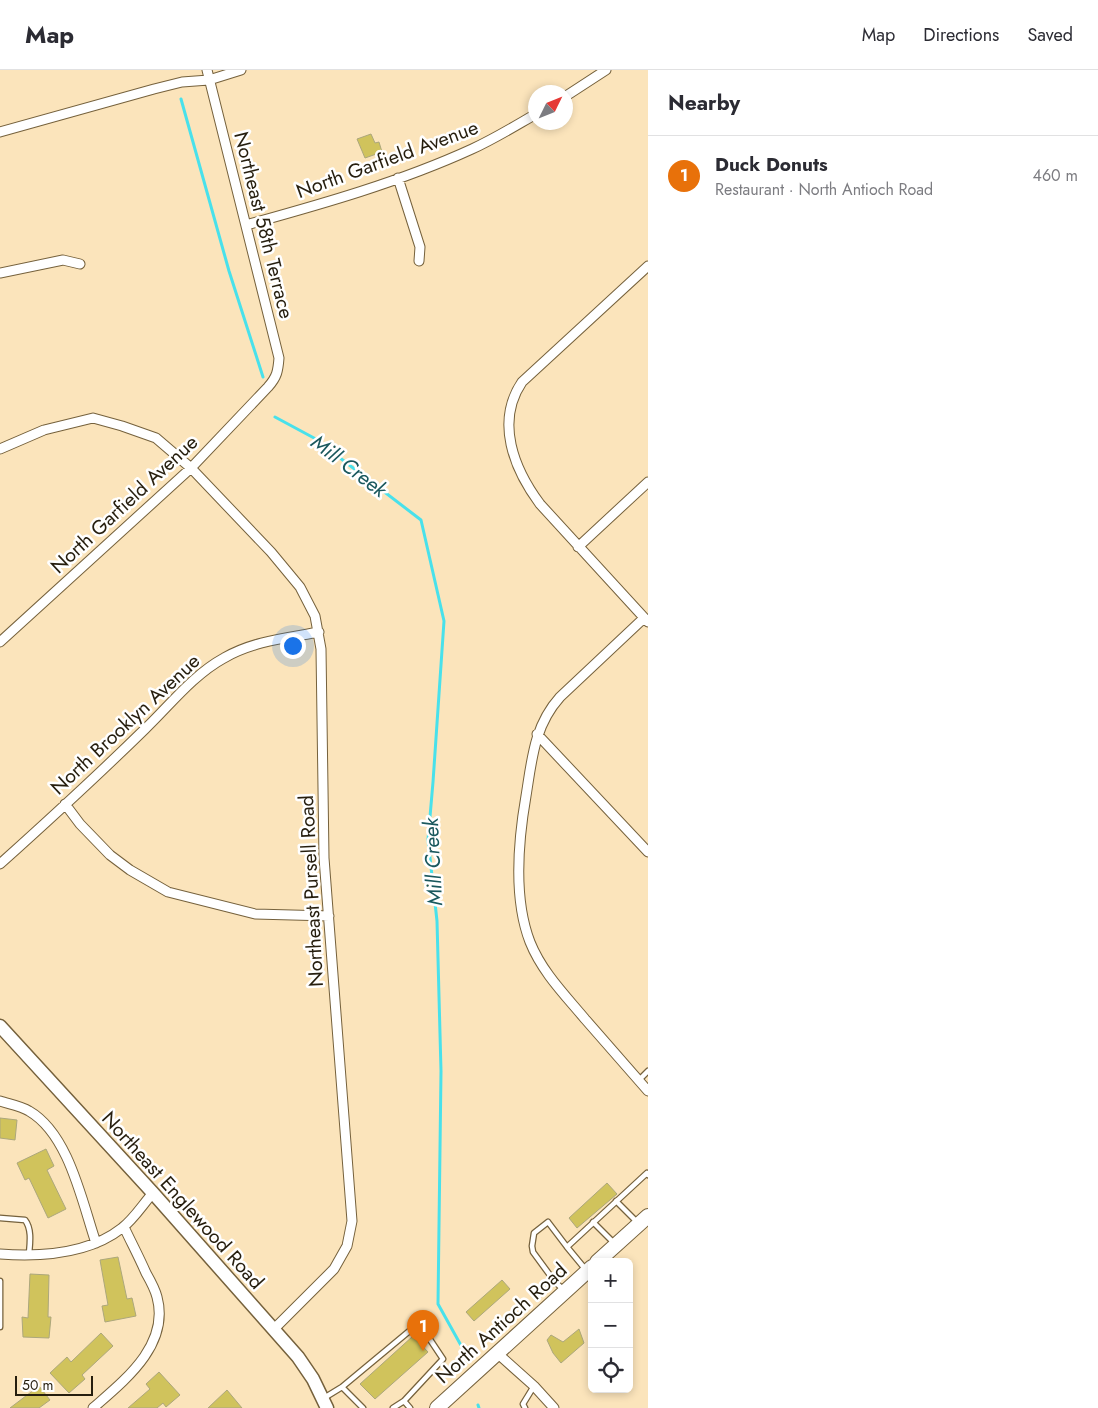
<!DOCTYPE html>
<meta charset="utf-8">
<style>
body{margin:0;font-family:Jost,sans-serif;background:#f7f7f7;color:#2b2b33}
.controls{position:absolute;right:15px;bottom:15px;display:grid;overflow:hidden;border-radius:8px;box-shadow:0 2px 8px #0003}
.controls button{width:45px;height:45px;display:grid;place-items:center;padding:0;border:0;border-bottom:1px solid #e1e1e2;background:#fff;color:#2b2b33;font:25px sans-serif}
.compass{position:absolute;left:528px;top:15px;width:45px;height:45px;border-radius:50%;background:#fff;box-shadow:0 2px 8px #0003;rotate:47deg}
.scale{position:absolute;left:15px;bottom:12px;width:78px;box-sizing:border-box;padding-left:5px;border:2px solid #261e0e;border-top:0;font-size:14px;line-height:18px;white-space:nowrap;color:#261e0e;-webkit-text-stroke:4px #fff;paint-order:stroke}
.you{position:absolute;left:292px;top:575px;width:18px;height:18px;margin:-12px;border:4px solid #fff;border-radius:50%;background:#1a73e8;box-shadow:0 0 0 8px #1a73e833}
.badge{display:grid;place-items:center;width:32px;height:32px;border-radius:50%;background:#db2777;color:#fff;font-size:16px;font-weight:700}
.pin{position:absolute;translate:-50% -41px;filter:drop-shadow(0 1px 2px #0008)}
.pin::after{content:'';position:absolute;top:26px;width:18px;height:15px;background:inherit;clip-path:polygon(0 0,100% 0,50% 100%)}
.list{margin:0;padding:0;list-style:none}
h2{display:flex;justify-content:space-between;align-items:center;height:65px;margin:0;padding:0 20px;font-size:21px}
h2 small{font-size:16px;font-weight:400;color:#7c7c81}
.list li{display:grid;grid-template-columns:32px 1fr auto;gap:15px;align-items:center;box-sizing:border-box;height:80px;padding:0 20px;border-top:1px solid #e1e1e2}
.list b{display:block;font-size:19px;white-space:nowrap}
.list p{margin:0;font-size:16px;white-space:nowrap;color:#7c7c81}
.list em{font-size:16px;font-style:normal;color:#7c7c81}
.icon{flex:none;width:28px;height:28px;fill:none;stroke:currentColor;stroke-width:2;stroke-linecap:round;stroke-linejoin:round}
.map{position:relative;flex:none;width:648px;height:1338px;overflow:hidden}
header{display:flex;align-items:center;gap:30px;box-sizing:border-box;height:70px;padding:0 25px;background:#fff;border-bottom:1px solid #e1e1e2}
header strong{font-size:24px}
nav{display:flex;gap:28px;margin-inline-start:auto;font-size:18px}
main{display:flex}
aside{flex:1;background:#fff}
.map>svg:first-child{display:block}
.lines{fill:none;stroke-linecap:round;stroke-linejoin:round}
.stream{stroke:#49e1eb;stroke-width:3}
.building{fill:#d0c35c;stroke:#aca77c}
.lane-casing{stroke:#75613c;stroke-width:7}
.street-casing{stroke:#75613c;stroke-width:11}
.secondary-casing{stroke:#75613c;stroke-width:15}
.primary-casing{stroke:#75613c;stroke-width:16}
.lane{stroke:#fff;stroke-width:4.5}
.street{stroke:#fff;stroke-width:9}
.secondary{stroke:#fff;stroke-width:12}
.primary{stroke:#fff;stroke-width:14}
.labels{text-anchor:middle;stroke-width:5;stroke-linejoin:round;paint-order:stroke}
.street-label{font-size:20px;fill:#261e0e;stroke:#fff}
.water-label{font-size:21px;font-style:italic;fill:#1a585d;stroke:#fff}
</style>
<header>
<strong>Map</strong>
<nav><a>Map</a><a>Directions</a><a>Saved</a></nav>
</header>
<main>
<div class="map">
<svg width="648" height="1338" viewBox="0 0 648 1338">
<rect width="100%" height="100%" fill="#fbe4bb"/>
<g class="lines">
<!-- stream -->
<path class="stream" d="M181,29l48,172 34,106
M275,347l39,21 107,82 23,101 -11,161 -5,58 9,81 4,150 -3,233 25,45
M478,1335l1,3"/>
</g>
<!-- building -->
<path class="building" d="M371,64l4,9 4,-1 3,10 -17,6 -8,-19z
M0,1048l17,2 -2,20 -15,-2z
M46,1079l8,17 -7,4 19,39 -18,9 -19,-40 -4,2 -8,-17z
M607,1113l10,11 -40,34 -8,-10z
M118,1187l9,42 5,-1 4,18 -31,6 -3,-16 6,-1 -8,-45z
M30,1204l19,1 -1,42h3l-2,21 -26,-1 -1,-20 6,1z
M502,1210l8,9 -36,32 -8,-9z
M579,1259l5,14 -23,20 -8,-10 -6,-13 4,-5 12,7z
M101,1263l12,13 -31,29 3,4 -16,14 -19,-20 17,-16 4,5z
M413,1266l15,16 -53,47 -15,-15z
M159,1302l21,23 -14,12 -3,-4 -6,5h-29l22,-19 -4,-5z
M39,1316l11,14 -11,8h-29z
M227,1320l15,18h-34z"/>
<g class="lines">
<!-- lane casing -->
<g class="lane-casing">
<path id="lane" d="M639,1010l9,-9
M616,1131l22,22
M0,1148l25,2c7,9 5,23 4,34
M593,1152l22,22
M586,1200l-19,-23 80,-74 1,2
M0,1211v46
M564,1220l-9,-8 -22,-30 -1,-6 2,-13 14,-11 19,25
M342,1317l21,21
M324,1328l18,-11 77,-64 24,36 -39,42 -11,7
M404,1331l6,7
M525,1338l-2,-4 11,-18"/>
</g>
<!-- street casing -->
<g class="street-casing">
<path id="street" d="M566,26l40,-26
M0,62l154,-43 28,-7 27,-2 32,-10
M398,108l22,69 -1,14
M246,155c76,-21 154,-43 226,-76 22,-10 43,-23 64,-35
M0,203l63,-13 17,4
M0,379l44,-19 49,-12 29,8 34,12 35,30 80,84 29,35 15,29 6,33 3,209 28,363 -5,25 -13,23 -60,60
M578,477l70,-65
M644,548l-84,79c-26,29 -28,62 -34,99 -8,46 -13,102 4,146 12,30 35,53 55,77 21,24 42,48 63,72
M648,552l-108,-118c-26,-35 -45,-82 -18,-122l126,-116
M0,572l191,-174 77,-81c9,-10 10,-16 11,-29l-72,-288
M537,664l111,118
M65,734l15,20 30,31 20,15 38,22 87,22 74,2
M0,794c49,-44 98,-89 145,-135 25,-24 48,-54 79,-71 29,-17 63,-20 95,-26
M0,1031c9,3 21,5 29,10 40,23 53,91 67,132
M0,1184c41,3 89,0 122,-26 12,-9 21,-24 31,-35
M497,1283l37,33 20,22
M93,1338c32,-28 77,-63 64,-111 -2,-8 -7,-17 -11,-24 -7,-16 -15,-31 -22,-46"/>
</g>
<!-- secondary casing -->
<g class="secondary-casing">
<path id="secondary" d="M0,956l153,167 145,164 15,22 14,29"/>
</g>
<!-- primary casing -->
<g class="primary-casing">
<path id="primary" d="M597,1192l51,-46
M437,1338l155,-141"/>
</g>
<!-- lane -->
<use href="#lane" class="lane"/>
<!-- street -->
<use href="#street" class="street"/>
<!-- secondary -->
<use href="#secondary" class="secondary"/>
<!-- primary -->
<use href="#primary" class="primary"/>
</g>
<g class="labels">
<!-- street labels -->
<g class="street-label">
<text transform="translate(387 89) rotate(-20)" y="7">North Garfield Avenue</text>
<text transform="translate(264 155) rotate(76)" y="7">Northeast 58th Terrace</text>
<text transform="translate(124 434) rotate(-43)" y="7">North Garfield Avenue</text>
<text transform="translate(125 654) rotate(-43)" y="7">North Brooklyn Avenue</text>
<text transform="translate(311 821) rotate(-93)" y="7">Northeast Pursell Road</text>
<text transform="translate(183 1130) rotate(48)" y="7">Northeast Englewood Road</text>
<text transform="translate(501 1253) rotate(-42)" y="7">North Antioch Road</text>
</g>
<!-- water labels -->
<g class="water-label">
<text transform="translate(349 396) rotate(37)" y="7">Mill Creek</text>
<text transform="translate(433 792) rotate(-93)" y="7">Mill Creek</text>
</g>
</g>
</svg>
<div class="controls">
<button>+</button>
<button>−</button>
<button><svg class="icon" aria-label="locate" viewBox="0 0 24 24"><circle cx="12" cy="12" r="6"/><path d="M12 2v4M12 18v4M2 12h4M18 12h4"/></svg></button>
</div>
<svg class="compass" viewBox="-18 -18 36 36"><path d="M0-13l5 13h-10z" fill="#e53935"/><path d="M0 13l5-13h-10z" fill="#7c7c81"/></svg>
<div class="scale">50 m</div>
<div class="you"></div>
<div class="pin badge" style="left:423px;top:1281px;background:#e8710a">1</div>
</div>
<aside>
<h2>Nearby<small></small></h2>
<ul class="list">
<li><span class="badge" style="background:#e8710a">1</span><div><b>Duck Donuts</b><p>Restaurant · North Antioch Road</p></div><em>460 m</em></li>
</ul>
</aside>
</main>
